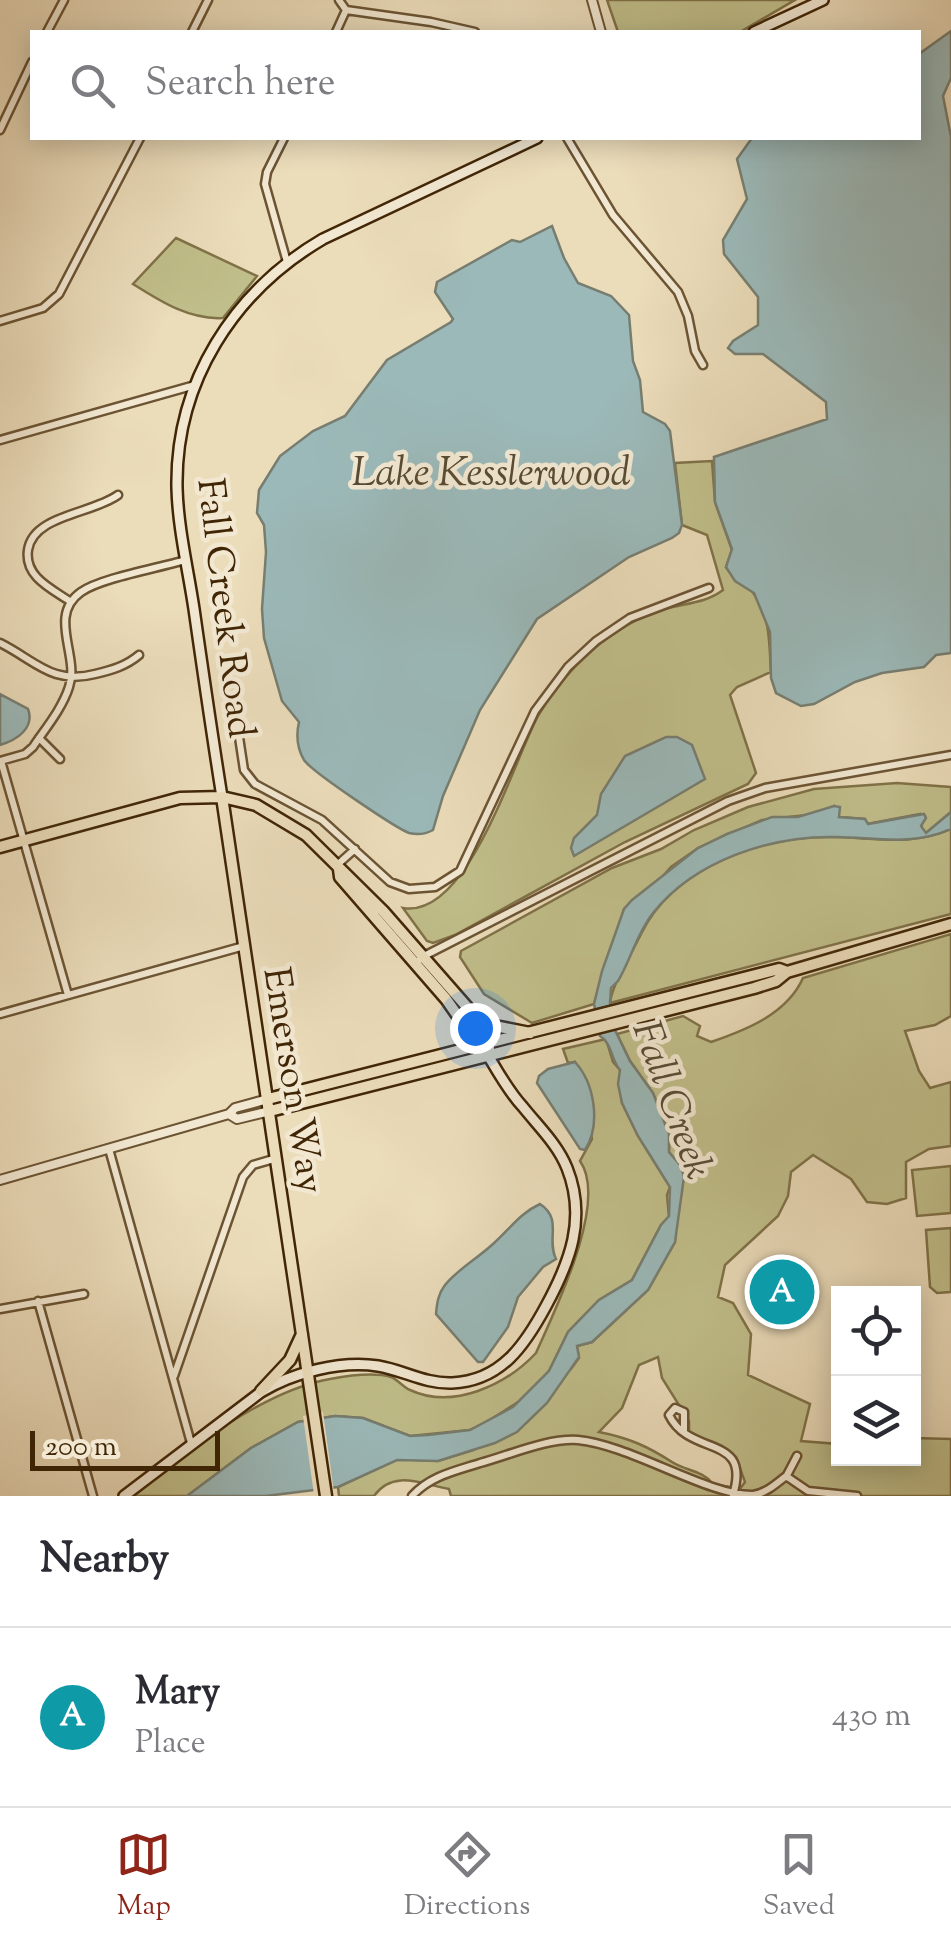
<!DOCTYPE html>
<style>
body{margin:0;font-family:"Sorts Mill Goudy",serif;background:#f2f2f3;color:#2b2b33}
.controls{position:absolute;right:30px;bottom:30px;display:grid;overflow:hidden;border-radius:0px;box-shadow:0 5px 25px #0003}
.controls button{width:90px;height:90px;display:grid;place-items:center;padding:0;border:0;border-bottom:2px solid #e1e1e2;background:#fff;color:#2b2b33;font:50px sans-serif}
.scale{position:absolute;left:30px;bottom:25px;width:190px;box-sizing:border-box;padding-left:10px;border:5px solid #412606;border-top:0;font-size:28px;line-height:35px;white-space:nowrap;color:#412606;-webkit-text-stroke:8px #f2e8d2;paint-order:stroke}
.you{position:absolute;left:475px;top:1028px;width:35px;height:35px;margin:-25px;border:8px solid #fff;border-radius:50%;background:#1a73e8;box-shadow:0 0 0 15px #1a73e833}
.badge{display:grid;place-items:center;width:65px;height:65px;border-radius:50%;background:#8f2418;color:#fff;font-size:32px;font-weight:700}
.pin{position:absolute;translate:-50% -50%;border:5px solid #fff;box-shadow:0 2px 10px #0006}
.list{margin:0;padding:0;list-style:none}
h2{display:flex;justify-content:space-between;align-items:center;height:130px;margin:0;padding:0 40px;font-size:42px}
h2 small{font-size:32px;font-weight:400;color:#7c7c81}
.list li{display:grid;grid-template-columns:65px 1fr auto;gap:30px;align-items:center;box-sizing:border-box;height:180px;padding:0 40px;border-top:2px solid #e1e1e2}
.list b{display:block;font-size:38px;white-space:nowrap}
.list p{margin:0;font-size:32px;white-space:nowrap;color:#7c7c81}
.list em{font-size:32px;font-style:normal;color:#7c7c81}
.icon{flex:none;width:55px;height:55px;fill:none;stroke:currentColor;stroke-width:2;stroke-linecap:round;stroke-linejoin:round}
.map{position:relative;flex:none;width:951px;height:1496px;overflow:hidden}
.search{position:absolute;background:#fff;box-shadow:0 5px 25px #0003;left:30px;right:30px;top:30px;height:110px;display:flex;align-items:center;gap:25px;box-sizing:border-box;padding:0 35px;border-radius:0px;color:#7c7c81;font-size:38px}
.sheet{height:310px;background:#fff}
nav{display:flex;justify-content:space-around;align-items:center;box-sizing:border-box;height:140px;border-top:2px solid #e1e1e2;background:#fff;font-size:28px;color:#7c7c81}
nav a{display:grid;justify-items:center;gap:5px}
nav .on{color:#8f2418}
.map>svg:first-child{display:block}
.green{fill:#c0be8a;stroke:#807248;stroke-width:2.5;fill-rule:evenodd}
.water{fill:#9bb9b9;stroke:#777e71;stroke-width:2.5}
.pier{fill:#ebdcba}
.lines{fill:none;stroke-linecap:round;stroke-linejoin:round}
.minor-casing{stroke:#6c5433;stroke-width:11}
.tertiary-casing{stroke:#6c5433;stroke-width:12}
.secondary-casing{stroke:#412606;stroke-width:14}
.primary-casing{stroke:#412606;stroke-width:15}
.minor{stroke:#f2e8d2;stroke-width:6}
.tertiary{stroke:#f2e8d2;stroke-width:8}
.secondary{stroke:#f2e8d2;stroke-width:9}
.primary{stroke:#ebdcba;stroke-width:10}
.labels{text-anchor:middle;stroke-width:9;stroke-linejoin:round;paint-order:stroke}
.street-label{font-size:38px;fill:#412606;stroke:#f2e8d2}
.water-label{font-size:40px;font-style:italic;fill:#584b33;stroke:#f2e8d2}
</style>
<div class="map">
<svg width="951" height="1496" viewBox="0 0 951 1496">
<rect width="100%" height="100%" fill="#ebdcba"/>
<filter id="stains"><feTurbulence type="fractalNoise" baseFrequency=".002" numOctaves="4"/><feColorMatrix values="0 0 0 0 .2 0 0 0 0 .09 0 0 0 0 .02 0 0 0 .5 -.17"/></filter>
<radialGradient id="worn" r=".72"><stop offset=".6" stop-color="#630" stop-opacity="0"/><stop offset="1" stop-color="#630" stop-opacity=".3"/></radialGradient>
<!-- green -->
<path class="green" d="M607,0h188l-55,32h-122z
M176,238l81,38 -34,42c-34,2 -63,-17 -90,-34z
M712,461l3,41 17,48 -6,17c9,15 21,16 28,27 17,24 15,51 17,78l-34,15 -7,8 26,78 -8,11 -123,58 -170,93 -22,8 -6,-2 -24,-33c65,11 110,-146 135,-192 27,-47 74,-92 127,-107 21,-6 41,-6 58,-19l-16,-55 -25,-10 -7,-62z
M897,783l54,4v25l-25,21 -4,-2 -2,-17 -53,10 -2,-5 -27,-2 -4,-11 -19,8 -53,6 -64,28 -27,19 -15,17 -32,25 -30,95 -62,19 -48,-29 -24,-37 1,-6 151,-83 49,-19 33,-19 54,-23 66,-18z
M951,829v85l-341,89c2,-19 22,-50 31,-69 32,-66 120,-98 189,-97 42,0 81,10 121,-8z
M951,934v82l-16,9 -30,6 14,40 11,17 21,-6v64l-22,3 -23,13v36l-19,6 -20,-2 -16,-23 -38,-24 -22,17 -3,24 -10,20 -53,49 -7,32 15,6 18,31 -3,41 62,29 -9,37 37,3v14h76v-20l37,1v57h-500l-2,-7c-27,-5 -56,-20 -75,7h-35l-1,-9 59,-28 41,2 36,-11 97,-81 8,-11 -2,-12 15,-4 56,-52 27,-48v-80l-6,-10v-18l-16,-41 -23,-32 -13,-27 66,-18 17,10 -3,10 14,6c35,-12 76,-28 92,-64zM658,1357l4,21 27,43v10l47,26 9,25 -5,7 -27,-5c-11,-14 -27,-13 -41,-22 -25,-16 -43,-24 -73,-30l23,-24 17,-43z
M606,1039l7,23 7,8 2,33 16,33 32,51 -3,8 2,22 -8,8 -29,55 -33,20 -31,32 -19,39 -23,26 -41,26 -15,7 -60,6 -47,-18 -28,-2 -37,6 -47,26 -64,48h-54c51,-44 129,-105 197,-117 16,-3 44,-7 61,-2 6,2 12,10 19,13 43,20 96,-5 126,-37 18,-41 73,-151 44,-192l12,-22 -17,-77 -7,1 -5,-14z
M951,1166v47l-34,3 -5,-46z
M951,1228v64l-14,1 -7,-6 -4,-57z"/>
<!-- water -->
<path class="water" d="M951,31v47l-8,18 8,41v516l-15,2 -12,12 -42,6 -27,9 -41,22 -13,2 -25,-13 -5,-15 -1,-46 -16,-39 -19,-12 -9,-14 6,-18 -17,-47 -1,-45 113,-38 -1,-17 -63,-48h-28l-7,-6 5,-7 25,-16v-28l-34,-43 -1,-14 24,-41 -10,-40 15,-21h166l1,-84z
M552,226l12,32 14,25 33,13 18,19 4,46 7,19 3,32 22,12 5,7 12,94 -3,8 -7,5 -43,19 -92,62 -57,91 -37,86 -10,34c-7,4 -16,5 -24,3 -13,-5 -97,-61 -105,-73 -7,-12 -8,-25 -5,-38l-17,-21 -18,-63 -2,-29 4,-57 -2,-27 -7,-12 2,-23 21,-34 33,-25 32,-15 42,-56 64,-38 2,-3 -18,-27 2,-10 75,-42 8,2z
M0,694l28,15c7,19 -11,31 -28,36z
M666,737h11l15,8 13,34 -131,77 -3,-8 3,-10 23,-23 4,-21 24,-38z
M834,806l6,1 -1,10 26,2 3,5 56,-10 2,4 -5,8 5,7 25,-21v17c-37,17 -73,9 -113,8 -66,-2 -143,23 -185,76 -16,20 -22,46 -35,68l-7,7 -1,15 5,27 15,31 23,32 16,41v18l12,14 3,11 -9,65 -27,48 -56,52 -15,4 2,11 -32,46 -30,29 -22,11 -57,18 -41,-1 -59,27 -72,9h-79l64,-48 47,-26 37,-6 28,2 47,18 18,-1 42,-5 43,-23 36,-36 19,-39 31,-32 33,-20 29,-55 8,-9 1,-29 -32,-51 -16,-33 -4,-19 2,-14c-9,-10 -8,-27 -20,-34l-6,-32 8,-33 22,-62 8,-9 66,-52 29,-14 45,-17h26z
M575,1062c20,22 26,63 10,88l-5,-1 -43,-66 2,-7 9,-7z
M540,1204c23,15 6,35 16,55l-13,8 -25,30 -10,30 -25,35h-5l-42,-48c1,-11 2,-20 9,-29 13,-16 33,-27 48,-41 16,-14 27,-31 47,-40z"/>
<!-- pier -->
<path class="pier" d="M323,1412l11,80 -20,3 -11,-79z"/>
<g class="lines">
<!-- minor casing -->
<g class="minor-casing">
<path id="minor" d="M346,10l85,12 44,10
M47,32l17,-32
M192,32l16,-32
M336,32l10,-22 -7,-10
M0,130l32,-68
M284,138l-17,34 -2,12 22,78
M567,138l46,77 65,77 10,24 7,35 8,14
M0,321l43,-13 16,-14 81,-156
M0,440l195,-55
M71,602c-19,-13 -47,-25 -43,-52 5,-35 64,-36 90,-55
M0,643c36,18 52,42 95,31 17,-4 31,-8 44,-19
M237,724l7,46 11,14 67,36 68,62 19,7 26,-2 25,-16 75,-160 33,-44 28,-26 34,-23 79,-30
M39,738l21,21
M0,761l25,-7 8,-7c12,-18 29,-38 36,-60 11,-31 -22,-71 12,-95 20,-14 78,-24 104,-32
M1,761l67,234
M337,865l18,-16
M415,964l9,-8 304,-155 37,-13 186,-33
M0,1014l244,-68
M109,1149l82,294
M38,1301l55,195
M0,1309l84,-15
M174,1376l69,-199 10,-12 24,-7
M684,1430v-18l-9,-4 -6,7c21,43 83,18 64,80
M786,1477l11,-21
M412,1496c18,-20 43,-25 68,-33 30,-8 67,-25 98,-23 53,5 130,56 175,55 13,-2 23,-11 33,-19l22,15 49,5"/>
</g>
<!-- tertiary casing -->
<g class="tertiary-casing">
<path id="tertiary" d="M592,0l9,32
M229,1114l8,5 33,-8
M0,1180l229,-66 6,-6 33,-9"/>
</g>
<!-- secondary casing -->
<g class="secondary-casing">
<path id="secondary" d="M754,32l69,-32
M222,797c-10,-63 -19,-125 -28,-188 -6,-40 -16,-81 -17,-121 -2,-106 57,-197 146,-249l214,-101
M124,1496l137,-104c31,-19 80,-32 117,-26 25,4 47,18 74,17 49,-2 73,-38 94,-77 24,-44 41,-88 21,-138 -9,-23 -28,-41 -44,-61 -14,-15 -24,-33 -34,-50"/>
</g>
<!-- primary casing -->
<g class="primary-casing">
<path id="primary" d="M222,797l104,699
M0,847l180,-49 42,-1 34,8 50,30 77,76 84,96 22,38v12
M339,869l1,8 106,122 37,53
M473,1011l22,15 35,7
M268,1099l511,-130 8,3
M270,1111l484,-123 22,-7 11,-9 164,-48
M261,1391l29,-31 12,-26"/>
</g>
<!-- minor -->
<use href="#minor" class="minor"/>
<!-- tertiary -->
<use href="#tertiary" class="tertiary"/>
<!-- secondary -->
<use href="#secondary" class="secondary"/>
<!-- primary -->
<use href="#primary" class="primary"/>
</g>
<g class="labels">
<!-- street labels -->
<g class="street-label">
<text transform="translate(227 608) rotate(83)" y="13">Fall Creek Road</text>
<text transform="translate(295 1080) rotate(81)" y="13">Emerson Way</text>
</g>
<!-- water labels -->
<g class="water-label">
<text x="491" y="485">Lake Kesslerwood</text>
<text transform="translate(674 1099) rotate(70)" y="14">Fall Creek</text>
</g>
</g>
<rect width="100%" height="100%" filter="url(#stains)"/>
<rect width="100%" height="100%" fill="url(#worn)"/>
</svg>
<div class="controls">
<button><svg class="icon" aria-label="locate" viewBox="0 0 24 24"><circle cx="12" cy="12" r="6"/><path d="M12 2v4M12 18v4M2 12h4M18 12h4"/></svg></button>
<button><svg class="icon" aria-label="layers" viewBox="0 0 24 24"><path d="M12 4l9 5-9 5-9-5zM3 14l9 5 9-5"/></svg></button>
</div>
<div class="scale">200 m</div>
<div class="you"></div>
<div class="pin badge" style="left:782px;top:1292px;background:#0f9aa8">A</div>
<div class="search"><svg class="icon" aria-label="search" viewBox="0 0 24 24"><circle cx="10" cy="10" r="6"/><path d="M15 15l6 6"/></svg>Search here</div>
</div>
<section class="sheet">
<h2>Nearby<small></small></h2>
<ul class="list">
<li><span class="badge" style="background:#0f9aa8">A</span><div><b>Mary</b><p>Place</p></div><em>430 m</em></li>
</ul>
</section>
<nav>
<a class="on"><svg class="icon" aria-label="map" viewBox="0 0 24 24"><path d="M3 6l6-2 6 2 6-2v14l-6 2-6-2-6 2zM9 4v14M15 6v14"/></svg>Map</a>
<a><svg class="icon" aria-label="directions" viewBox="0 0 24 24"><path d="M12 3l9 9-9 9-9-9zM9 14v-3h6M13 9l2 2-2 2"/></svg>Directions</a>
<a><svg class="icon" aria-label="saved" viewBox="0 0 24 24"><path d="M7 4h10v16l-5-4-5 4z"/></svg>Saved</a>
</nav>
